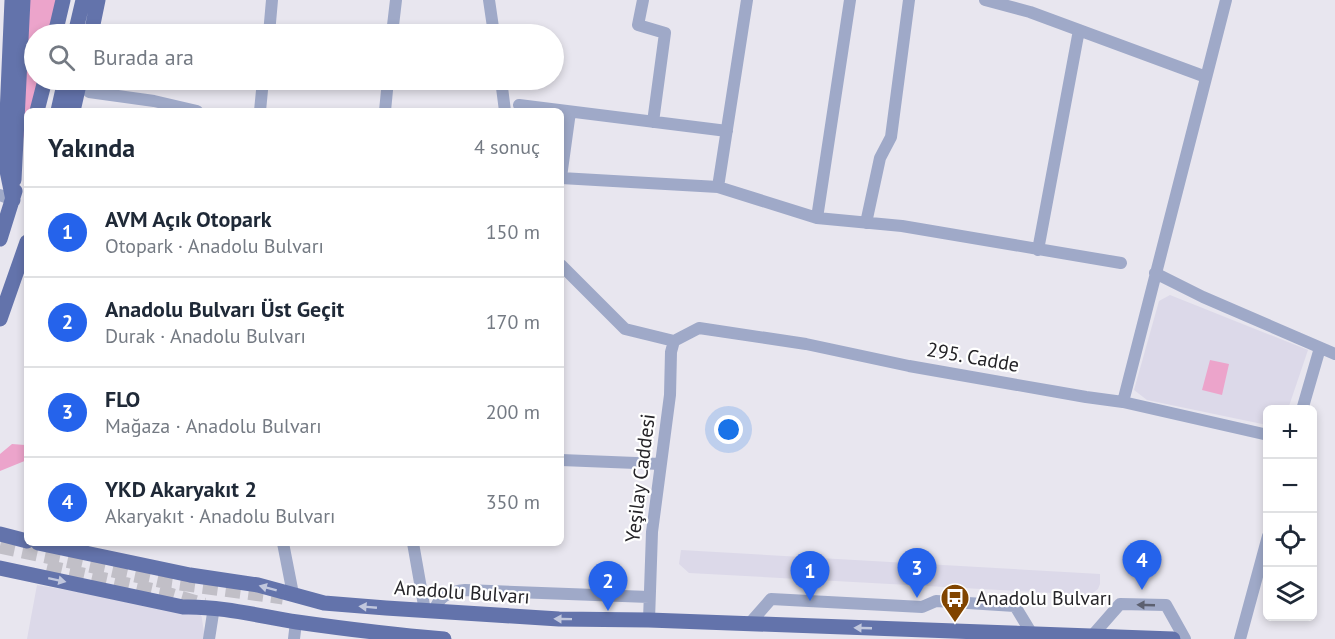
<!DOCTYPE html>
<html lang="tr">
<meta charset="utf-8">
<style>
body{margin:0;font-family:"PT Sans",sans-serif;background:#f2f2f3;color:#1f2937}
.controls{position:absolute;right:18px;bottom:18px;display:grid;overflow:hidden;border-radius:9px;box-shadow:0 3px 9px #0003}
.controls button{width:54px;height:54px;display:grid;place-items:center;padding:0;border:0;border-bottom:2px solid #e0e1e3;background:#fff;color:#1f2937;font:30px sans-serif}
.you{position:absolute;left:729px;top:430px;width:21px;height:21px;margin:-15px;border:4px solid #fff;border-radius:50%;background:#1a73e8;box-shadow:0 0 0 9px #1a73e833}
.badge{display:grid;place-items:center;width:39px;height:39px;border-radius:50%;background:#2563eb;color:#fff;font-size:20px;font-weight:700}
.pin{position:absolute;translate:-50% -50px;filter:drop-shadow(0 2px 3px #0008)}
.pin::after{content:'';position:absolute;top:32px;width:21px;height:18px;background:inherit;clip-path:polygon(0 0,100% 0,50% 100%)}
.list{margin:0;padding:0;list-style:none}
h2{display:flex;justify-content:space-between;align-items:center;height:78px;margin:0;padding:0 24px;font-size:26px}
h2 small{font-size:20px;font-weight:400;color:#747a83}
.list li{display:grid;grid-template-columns:39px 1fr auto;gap:18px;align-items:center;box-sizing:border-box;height:90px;padding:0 24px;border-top:2px solid #e0e1e3}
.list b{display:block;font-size:22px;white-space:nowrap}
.list p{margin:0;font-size:20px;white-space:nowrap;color:#747a83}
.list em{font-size:20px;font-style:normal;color:#747a83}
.icon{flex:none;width:33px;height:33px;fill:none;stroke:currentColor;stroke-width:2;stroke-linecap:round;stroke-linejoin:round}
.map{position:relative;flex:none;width:1335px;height:639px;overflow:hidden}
.search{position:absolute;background:#fff;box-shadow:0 3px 9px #0003;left:24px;top:24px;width:540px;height:66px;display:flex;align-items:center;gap:15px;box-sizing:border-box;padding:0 21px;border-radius:33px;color:#747a83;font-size:22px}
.panel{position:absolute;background:#fff;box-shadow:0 3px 9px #0003;left:24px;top:108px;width:540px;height:438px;border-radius:9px}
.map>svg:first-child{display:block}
.built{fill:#dcd9e9}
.green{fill:#eca4cb}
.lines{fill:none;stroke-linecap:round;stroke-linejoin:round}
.major-tunnel{stroke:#c1bfc7;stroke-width:15;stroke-dasharray:15 8;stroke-linecap:butt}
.minor{stroke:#9fa9c8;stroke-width:12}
.major{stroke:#6373ab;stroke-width:15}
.oneway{fill:#c1c7dd}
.oneway2{fill:#5c6070}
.labels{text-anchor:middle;stroke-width:4.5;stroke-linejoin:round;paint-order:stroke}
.street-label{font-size:20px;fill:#252428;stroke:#fff}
.poi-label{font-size:20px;fill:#252428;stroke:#fff;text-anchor:start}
</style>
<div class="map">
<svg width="1335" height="639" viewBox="0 0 1335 639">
<rect width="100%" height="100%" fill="#e8e6ef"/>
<!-- built -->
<path class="built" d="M1170,295l138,55 -20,59 -20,1 -1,15 -120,-25 -13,-10 25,-89z
M681,550l419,24v10l-2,5 -8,6 -401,-22 -10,-9z
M37,585l164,28 4,26h-178z"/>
<!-- green -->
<path class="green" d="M29,0h28l-8,34h-15v46h4l-8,31h-3v14l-4,14z
M1210,360l19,4 -7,31 -20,-5z
M12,444l13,1 2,15 -27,11v-17z"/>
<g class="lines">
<!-- major-tunnel -->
<path class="major-tunnel" d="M0,546l164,35 119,16
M47,567l116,26 41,12"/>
<!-- minor -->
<path class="minor" d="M489,0l5,34
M643,0l-5,25 27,8 -12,89
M985,0l45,12 176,65
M269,34l3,-34
M392,34l4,-34
M501,80l4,31
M89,92l65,9 43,10
M519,105l208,26
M260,111l3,-31
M385,111l3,-31
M561,177l9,-65
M561,178l157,9 99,31 85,8 219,37
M718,187l29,-187
M0,195l13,5
M817,218l33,-218
M866,223l14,-65 11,-21 18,-137
M1038,250l41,-220
M561,265l64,64 49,12
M1155,273l48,24 132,57
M674,341l25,-13 107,16 103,22 177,31 37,5 145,33
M1123,402l103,-402
M1302,410l18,-62
M561,460l100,4
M283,543l10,51
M413,543l12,68
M434,612c3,-15 17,-21 31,-22l184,7
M649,620l3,-88 18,-137 1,-43 3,-11
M750,623l21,-24 151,8 14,-6 79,5 17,28
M1092,636l28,-32 46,1 19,34
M209,639l5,-32
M294,639l2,-17
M1240,639l28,-103"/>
<!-- major -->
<path class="major" d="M12,0l-7,161 8,39
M55,34l8,-34
M75,34l8,-34
M91,34l7,-34
M37,111l8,-31
M58,111l7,-31
M73,111l7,-31
M14,180l9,-180
M0,239l15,-48
M0,319l27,-77
M0,534l27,7
M38,543l152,32 68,10 66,18 62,5 173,11 90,1 524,19
M0,568l183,39c39,-1 76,9 114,15 49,7 98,13 147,17"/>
</g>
<!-- one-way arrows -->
<defs><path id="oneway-solid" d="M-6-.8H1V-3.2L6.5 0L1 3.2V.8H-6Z" transform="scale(1.5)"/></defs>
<g class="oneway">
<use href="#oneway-solid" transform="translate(57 580) rotate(12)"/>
<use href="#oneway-solid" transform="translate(268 588) rotate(-165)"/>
<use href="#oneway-solid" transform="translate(368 607) rotate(-175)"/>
<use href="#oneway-solid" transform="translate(563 619) rotate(-179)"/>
<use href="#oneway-solid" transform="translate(863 628) rotate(-178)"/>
</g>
<use class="oneway2" href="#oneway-solid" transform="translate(1146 605) rotate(-178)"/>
<!-- icons -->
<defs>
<g id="bus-pin" transform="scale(1.5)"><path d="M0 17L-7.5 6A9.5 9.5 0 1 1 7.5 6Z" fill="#814500" stroke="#fff"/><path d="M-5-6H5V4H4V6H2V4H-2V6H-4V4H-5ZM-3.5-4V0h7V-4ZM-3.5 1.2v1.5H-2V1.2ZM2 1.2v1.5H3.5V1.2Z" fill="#fff"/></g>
</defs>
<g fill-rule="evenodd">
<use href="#bus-pin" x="955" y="598"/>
</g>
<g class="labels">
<!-- street labels -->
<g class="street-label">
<text transform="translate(973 357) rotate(10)" y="7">295. Cadde</text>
<text transform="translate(640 478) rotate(-83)" y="7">Yeşilay Caddesi</text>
<text transform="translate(462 592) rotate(4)" y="7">Anadolu Bulvarı</text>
</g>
<!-- poi labels -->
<g class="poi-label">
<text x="976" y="605">Anadolu Bulvarı</text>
</g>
</g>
</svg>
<div class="controls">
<button>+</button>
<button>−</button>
<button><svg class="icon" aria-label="locate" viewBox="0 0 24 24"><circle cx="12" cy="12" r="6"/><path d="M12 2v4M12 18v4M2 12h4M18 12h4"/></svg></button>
<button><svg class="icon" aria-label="layers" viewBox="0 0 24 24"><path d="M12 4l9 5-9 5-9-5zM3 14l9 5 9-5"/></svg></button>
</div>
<div class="you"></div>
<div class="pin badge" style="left:810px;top:601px">1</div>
<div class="pin badge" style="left:608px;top:611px">2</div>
<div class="pin badge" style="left:917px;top:598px">3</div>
<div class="pin badge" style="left:1142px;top:590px">4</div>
<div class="search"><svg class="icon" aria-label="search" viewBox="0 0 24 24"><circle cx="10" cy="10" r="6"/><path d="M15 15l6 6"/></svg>Burada ara</div>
<section class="panel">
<h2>Yakında<small>4 sonuç</small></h2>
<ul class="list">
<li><span class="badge">1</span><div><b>AVM Açık Otopark</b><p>Otopark · Anadolu Bulvarı</p></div><em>150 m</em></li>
<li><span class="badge">2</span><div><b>Anadolu Bulvarı Üst Geçit</b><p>Durak · Anadolu Bulvarı</p></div><em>170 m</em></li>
<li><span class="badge">3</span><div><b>FLO</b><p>Mağaza · Anadolu Bulvarı</p></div><em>200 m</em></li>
<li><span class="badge">4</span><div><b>YKD Akaryakıt 2</b><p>Akaryakıt · Anadolu Bulvarı</p></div><em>350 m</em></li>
</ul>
</section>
</div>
